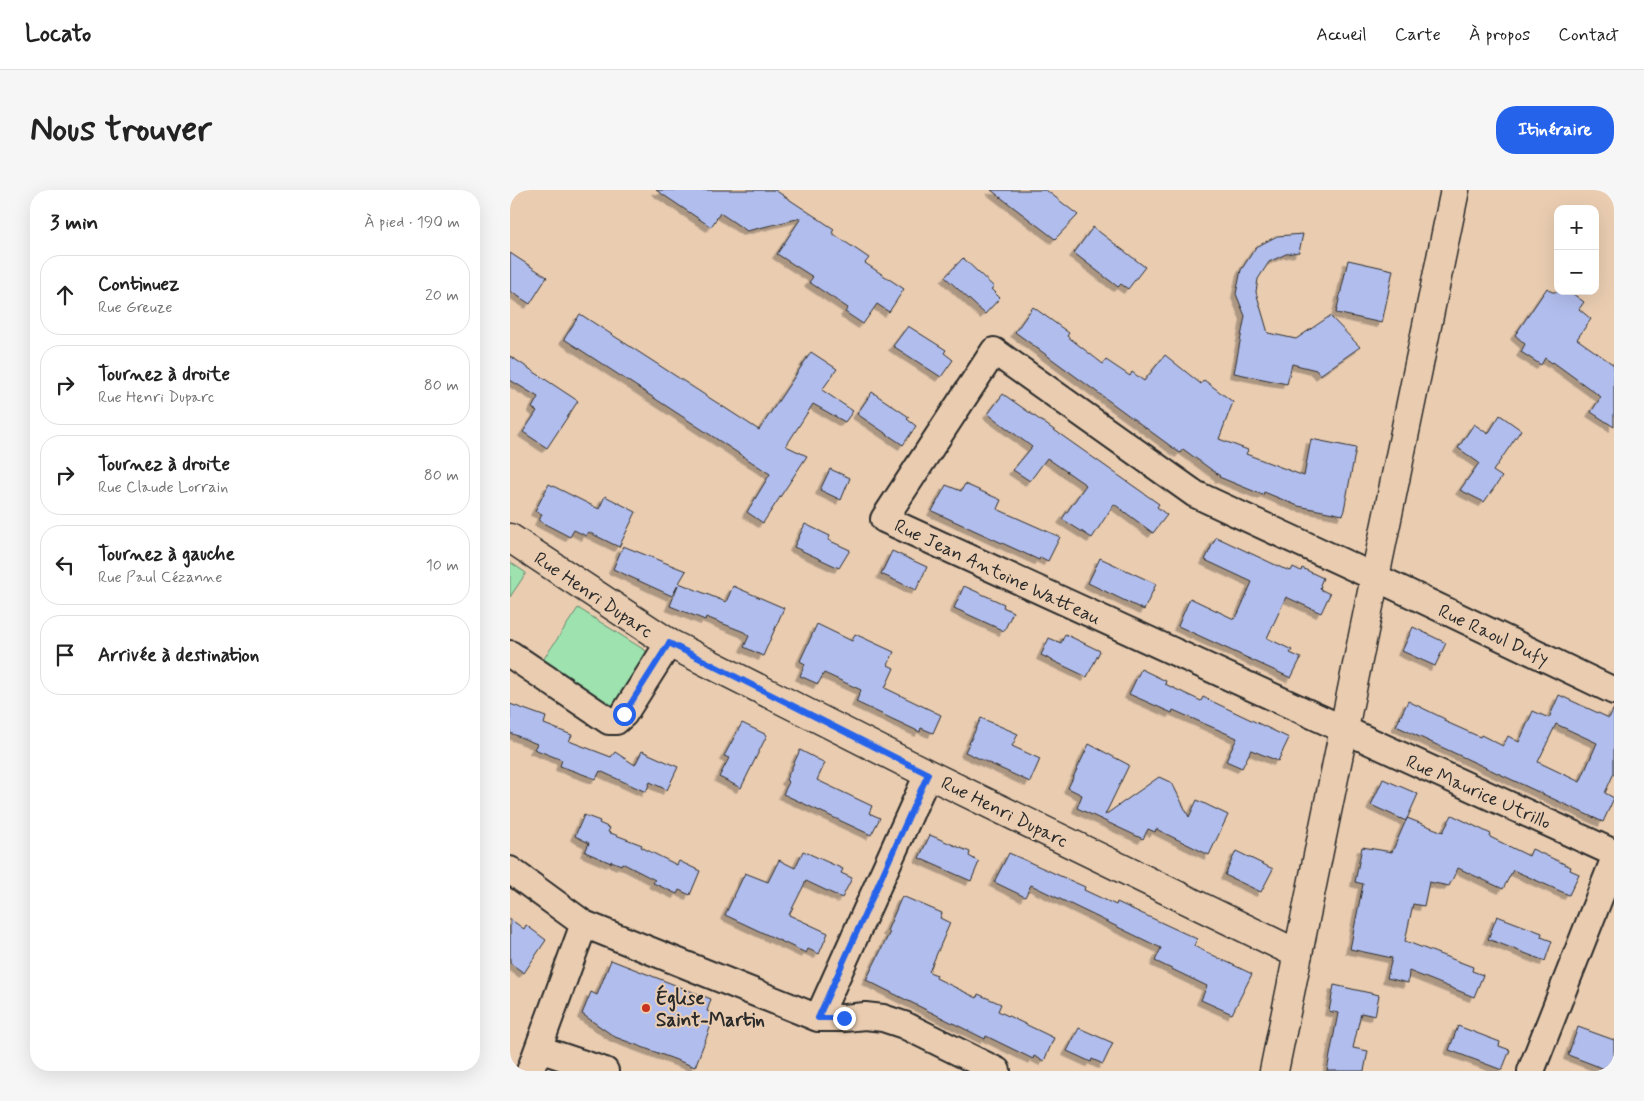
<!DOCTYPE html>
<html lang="fr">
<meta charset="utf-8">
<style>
body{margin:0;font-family:Mynerve,sans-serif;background:#f6f6f6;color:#222}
.controls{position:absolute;right:15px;top:15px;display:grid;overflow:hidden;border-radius:10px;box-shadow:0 5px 20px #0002}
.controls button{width:45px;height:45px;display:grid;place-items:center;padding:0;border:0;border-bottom:1px solid #e0e0e0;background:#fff;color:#222;font:25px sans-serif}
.stop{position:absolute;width:15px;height:15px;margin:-11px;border:4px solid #2563eb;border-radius:50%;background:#fff}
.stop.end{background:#2563eb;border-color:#fff;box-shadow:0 1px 5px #0008}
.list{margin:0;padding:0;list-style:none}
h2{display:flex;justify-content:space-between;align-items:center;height:65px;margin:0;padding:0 20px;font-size:21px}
h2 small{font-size:16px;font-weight:400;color:#767676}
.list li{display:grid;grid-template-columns:32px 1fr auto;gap:15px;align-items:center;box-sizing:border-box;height:80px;margin:0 10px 10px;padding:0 10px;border:1px solid #e0e0e0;border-radius:20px}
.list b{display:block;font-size:19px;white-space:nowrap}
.list p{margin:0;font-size:16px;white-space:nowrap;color:#767676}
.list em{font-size:16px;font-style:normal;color:#767676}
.icon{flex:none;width:28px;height:28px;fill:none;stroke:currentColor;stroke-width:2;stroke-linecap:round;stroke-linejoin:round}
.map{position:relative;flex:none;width:1104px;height:881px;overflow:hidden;border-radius:20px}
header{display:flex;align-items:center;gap:30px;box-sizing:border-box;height:70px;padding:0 25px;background:#fff;border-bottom:1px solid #e0e0e0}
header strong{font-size:24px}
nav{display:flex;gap:28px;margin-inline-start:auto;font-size:18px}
.intro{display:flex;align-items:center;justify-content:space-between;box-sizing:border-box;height:120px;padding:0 30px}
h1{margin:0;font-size:35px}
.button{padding:12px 22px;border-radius:20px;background:#2563eb;color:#fff;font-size:18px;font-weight:700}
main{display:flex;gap:30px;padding:0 30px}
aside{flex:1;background:#fff;border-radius:20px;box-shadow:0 5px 20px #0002}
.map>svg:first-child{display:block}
.green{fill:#9de2af;stroke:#64866d}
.building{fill:#b1bded;stroke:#2b2b2b;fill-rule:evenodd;filter:url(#shadow)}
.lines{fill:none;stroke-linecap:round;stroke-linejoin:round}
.minor-casing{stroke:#2b2b2b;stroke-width:30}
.tertiary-casing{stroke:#2b2b2b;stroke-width:31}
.secondary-casing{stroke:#2b2b2b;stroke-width:31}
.minor{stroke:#eacdb1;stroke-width:26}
.tertiary{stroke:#eacdb1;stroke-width:28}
.secondary{stroke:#eacdb1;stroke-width:28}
.route{stroke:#2563eb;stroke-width:6}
.poi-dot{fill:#c8321e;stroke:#eacdb1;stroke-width:2}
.labels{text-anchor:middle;stroke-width:4;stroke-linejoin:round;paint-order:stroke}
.street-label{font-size:19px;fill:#2b2b2b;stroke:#eacdb1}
.poi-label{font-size:19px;font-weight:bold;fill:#2b2b2b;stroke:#eacdb1;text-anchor:start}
</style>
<header>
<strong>Locato</strong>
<nav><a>Accueil</a><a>Carte</a><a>À propos</a><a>Contact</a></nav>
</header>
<div class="intro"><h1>Nous trouver</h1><a class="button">Itinéraire</a></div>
<main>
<aside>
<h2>3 min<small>À pied · 190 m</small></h2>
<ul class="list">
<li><svg class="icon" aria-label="ahead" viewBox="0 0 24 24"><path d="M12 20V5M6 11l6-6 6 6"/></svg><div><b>Continuez</b><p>Rue Greuze</p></div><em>20 m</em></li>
<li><svg class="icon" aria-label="right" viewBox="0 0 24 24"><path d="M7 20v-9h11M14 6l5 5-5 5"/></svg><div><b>Tournez à droite</b><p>Rue Henri Duparc</p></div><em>80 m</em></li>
<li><svg class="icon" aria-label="right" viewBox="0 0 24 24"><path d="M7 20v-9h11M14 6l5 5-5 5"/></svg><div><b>Tournez à droite</b><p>Rue Claude Lorrain</p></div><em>80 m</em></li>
<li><svg class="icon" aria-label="left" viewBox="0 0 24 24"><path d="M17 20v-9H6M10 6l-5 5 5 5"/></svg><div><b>Tournez à gauche</b><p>Rue Paul Cézanne</p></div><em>10 m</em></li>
<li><svg class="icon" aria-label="arrive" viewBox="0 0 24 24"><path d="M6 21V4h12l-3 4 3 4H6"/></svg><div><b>Arrivée à destination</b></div></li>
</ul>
</aside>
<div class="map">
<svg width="1104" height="881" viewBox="0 0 1104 881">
<defs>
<filter id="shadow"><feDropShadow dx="-4.5" dy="4.5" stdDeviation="0" flood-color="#0004"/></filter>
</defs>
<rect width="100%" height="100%" fill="#eacdb1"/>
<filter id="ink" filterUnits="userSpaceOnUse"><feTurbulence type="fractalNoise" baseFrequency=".02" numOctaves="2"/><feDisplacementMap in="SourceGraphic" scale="10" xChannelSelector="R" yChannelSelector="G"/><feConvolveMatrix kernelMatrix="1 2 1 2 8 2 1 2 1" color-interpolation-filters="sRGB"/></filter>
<g filter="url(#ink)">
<!-- green -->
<path class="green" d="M0,372l16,11 -16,24z
M68,418l68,43 1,5 -31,50h-5l-68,-46z"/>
<!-- building -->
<path class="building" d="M146,0h119l59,39 -2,4 37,25 -4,5 39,26 -15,23 -12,-8 -14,20 -18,-12 3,-4 -39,-26 4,-5 -36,-23 24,-36 -54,13 -27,-18 -9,14z
M481,0h55l32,25 -23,24z
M583,37l52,40 -17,22 -7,-5 -3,3 -44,-34z
M793,44l-4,18 -13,2 -17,8 -11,17 -2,13 12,41 28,6 34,-23 30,31 -40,28 -4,-5 -24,-6 -5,20 -53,-11 11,-57 -9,-22 5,-24 15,-23 21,-11z
M0,63l37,24 -17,27 -20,-13z
M453,68l31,29 -3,2 9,9 -15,16 -40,-37z
M838,70l45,10 -11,53 -46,-10z
M1037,98l5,4 17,-1 15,11 -5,7 12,10 -14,20 37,26v62l-23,-15 10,-15 -48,-35 -1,1 -7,-5 -4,7 -20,-13 4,-8 -10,-9z
M523,117l36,26 -2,3 36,28 3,-4 24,16 2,-4 12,9 21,-26 36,29 3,-4 29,22 -14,37 29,11 -2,4 58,22 7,-37 45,9 -13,67 -45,-9 -34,-14 -1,3 -44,-18 1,-1 -37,-27 -3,4 -165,-121z
M70,124l179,116 52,-78 26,17 -15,21 31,21 -8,11 -32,-18 -27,42 21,10 -44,67 -16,-11 23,-38 -206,-135z
M398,136l38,24 -2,3 9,7 -12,17 -48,-31z
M0,166l68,45 -31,47 -24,-16 14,-21 -5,-3 6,-11 -28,-17z
M362,202l37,25 -2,2 9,7 -13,19 -46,-31z
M493,204l156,110 -2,3 10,8 -14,18 -39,-29 -22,34 -30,-19 24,-34 -39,-27 -17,23 -17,-11 19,-23 -44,-33z
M990,225l21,15 -28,41 9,6 -18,25 -24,-12 19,-27 -21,-15 16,-24 14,10z
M320,279l20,9 -9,22 -21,-10z
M39,294l50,25 6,-13 31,16 -17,35 -31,-15 -2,4 -12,-6 -4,7 -31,-16 3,-7 -7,-3z
M455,294l36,16 -4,9 63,28 -12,24 -8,-4 -1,3 -107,-49 14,-26 15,6z
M295,334l25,12 -2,4 22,10 -11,18 -45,-21z
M706,347l66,31 9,3 2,-4 8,4 1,-3 21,10 -3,7 1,1 -1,3 10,5 -9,19 -35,-16 -19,41 25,12 -2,3 11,5 -10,20 -113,-52 12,-28 44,21 4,-5 14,-32 -47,-22z
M113,356l63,25 -7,12 47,19 7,-16 51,22 -21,48 -19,-9 5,-11 -5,-4 -38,-15 -1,3 -35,-14 8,-21 -6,11 -59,-27z
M382,361l35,16 -11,23 -35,-16z
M590,368l56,26 -12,26 -56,-27z
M454,396l40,18 -1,3 10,5 -9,19 -50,-23z
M307,434l35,17 3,-7 39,18 -6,13 6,3 -9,20 56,27 -8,18 -12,-5 -1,4 -64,-30 5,-12 -37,-17 -6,11 -18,-8 5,-12 -5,-3z
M903,437l33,16 -11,23 -33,-15z
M555,444l35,17 -13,26 -46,-22 8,-17 12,5z
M631,479l25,12 -1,3 36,17 2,-4 86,41 -11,23 -27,-11 -9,18 -16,-7 11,-23 -64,-28 -1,3 -43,-19z
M1049,505l50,23 5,-10v65l-9,20 9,5 -11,24 -207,-96 12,-25 37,18 -1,2 36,16 1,-2 22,11 5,-10 11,6 14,-31 16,7zM1046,534l41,19 -17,39 -42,-20z
M0,514l36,13 -2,7 28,11 -3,6 42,16 4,-5 20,13 7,-14 36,16 -11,23 -17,-8 -4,10 -46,-21 -4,8 -36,-13 2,-6 -28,-11 3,-5 -27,-11z
M471,528l37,16 -6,12 28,13 -10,23 -65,-30z
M232,533l25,12 -26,53 -22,-11 10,-19 -5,-2z
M579,554l40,21 -24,50 54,-38 13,6 17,34 8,-17 31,15 -19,40 -53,-26 -1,3 -7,-3 -5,10 -66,-31 5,-13 -14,-7z
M290,560l25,13 -8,17 55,26 -3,7 11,5 -9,17 -88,-41 6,-12 -3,-2z
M873,589l35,15 -12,27 -35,-16z
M74,625l16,6 -1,2 11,5 -2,4 34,13 -1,2 36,18 2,-4 21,10 -10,24 -11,-5 -2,4 -24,-11 2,-3 -33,-17 -1,2 -10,-4v2l-26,-11 4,-9 -14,-7z
M942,625l39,19 -1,3 39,19 3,-7 39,18 -1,3 9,4 -10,21 -56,-25 -10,19 -45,-21 -9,18 -20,-4 -5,24 -11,-2 -8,37 68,26 -1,4 11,4 -9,22 -65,-26 -1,12 -21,-5 5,-20 -42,-9 13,-65 -8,-2 7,-35 30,5 15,-34 36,14z
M420,645l40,17 -1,4 10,6 -8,19 -52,-23z
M293,661l40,18 -2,4 11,5 -10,20 -36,-17 -17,34 39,18 -9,21 -11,-5 -2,4 -81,-38 20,-42 23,9 11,-22 16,8z
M726,661l37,18 -12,23 -36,-17z
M499,663l76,34 -1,3 32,15 1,-3 80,37 -3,7 58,28 -20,40 -31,-14 6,-14 -52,-25 6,-13 -130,-63 -6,12 -31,-15z
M392,706l40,17 -2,5 10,5 -21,49 8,3 -1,3 41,20 1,-4 23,10 -3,7 56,27 -10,23 -10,-5 -1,3 -47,-23 -1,3 -119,-59 24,-48 -3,-1z
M987,726l45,17 -1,4 11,4 -7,20 -57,-22z
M0,729l14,10 2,-4 20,15 -22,33 -14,-10z
M101,770l100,39 -4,12 8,4 -20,52 -80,-30 -33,-23 9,-22 6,3z
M824,795l45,10 -4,21 -14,-3 -8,35 15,3 -4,20h-37l11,-58 -9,-2z
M948,836l42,16 -1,4 11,4 -8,20 -53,-20z
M1068,837l36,13v31h-4l-42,-16z
M569,838l34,15 -10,21 -11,-5 -1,3 -24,-11z"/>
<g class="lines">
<!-- minor casing -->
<g class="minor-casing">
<path id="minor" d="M0,464l99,67h7l8,-7 45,-71
M1104,501l-218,-104 -201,-93 -201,-143 -110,168 730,334
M0,680l74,54 234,94h26l21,-2 18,2 21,7 93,46
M308,828l110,-244
M29,859l66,22
M20,881l54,-147
M1021,881l83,-211"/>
</g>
<!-- tertiary casing -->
<g class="tertiary-casing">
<path id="tertiary" d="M0,348l159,105 259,131 370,180"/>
</g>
<!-- secondary casing -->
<g class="secondary-casing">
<path id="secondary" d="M764,881l101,-494 80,-387"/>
</g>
<!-- minor -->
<use href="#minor" class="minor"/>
<!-- tertiary -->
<use href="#tertiary" class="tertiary"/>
<!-- secondary -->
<use href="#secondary" class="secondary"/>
</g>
</g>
<g class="lines" filter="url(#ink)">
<!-- route -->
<path class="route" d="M114,524l45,-71 259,131 -110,244h26"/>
</g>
<!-- markers -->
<circle class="poi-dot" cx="136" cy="818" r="5"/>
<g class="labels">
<!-- street labels -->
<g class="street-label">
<text transform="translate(488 381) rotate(25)" y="7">Rue Jean Antoine Watteau</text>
<text transform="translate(84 404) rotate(34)" y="7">Rue Henri Duparc</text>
<text transform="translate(984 444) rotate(25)" y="7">Rue Raoul Dufy</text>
<text transform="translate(969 601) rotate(24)" y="7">Rue Maurice Utrillo</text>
<text transform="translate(495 621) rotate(26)" y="7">Rue Henri Duparc</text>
</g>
<!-- poi labels -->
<g class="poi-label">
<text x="146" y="814">Église<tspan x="146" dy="22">Saint-Martin</tspan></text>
</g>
</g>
</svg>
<div class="controls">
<button>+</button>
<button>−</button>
</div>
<div class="stop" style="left:114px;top:524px"></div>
<div class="stop end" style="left:334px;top:828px"></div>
</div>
</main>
